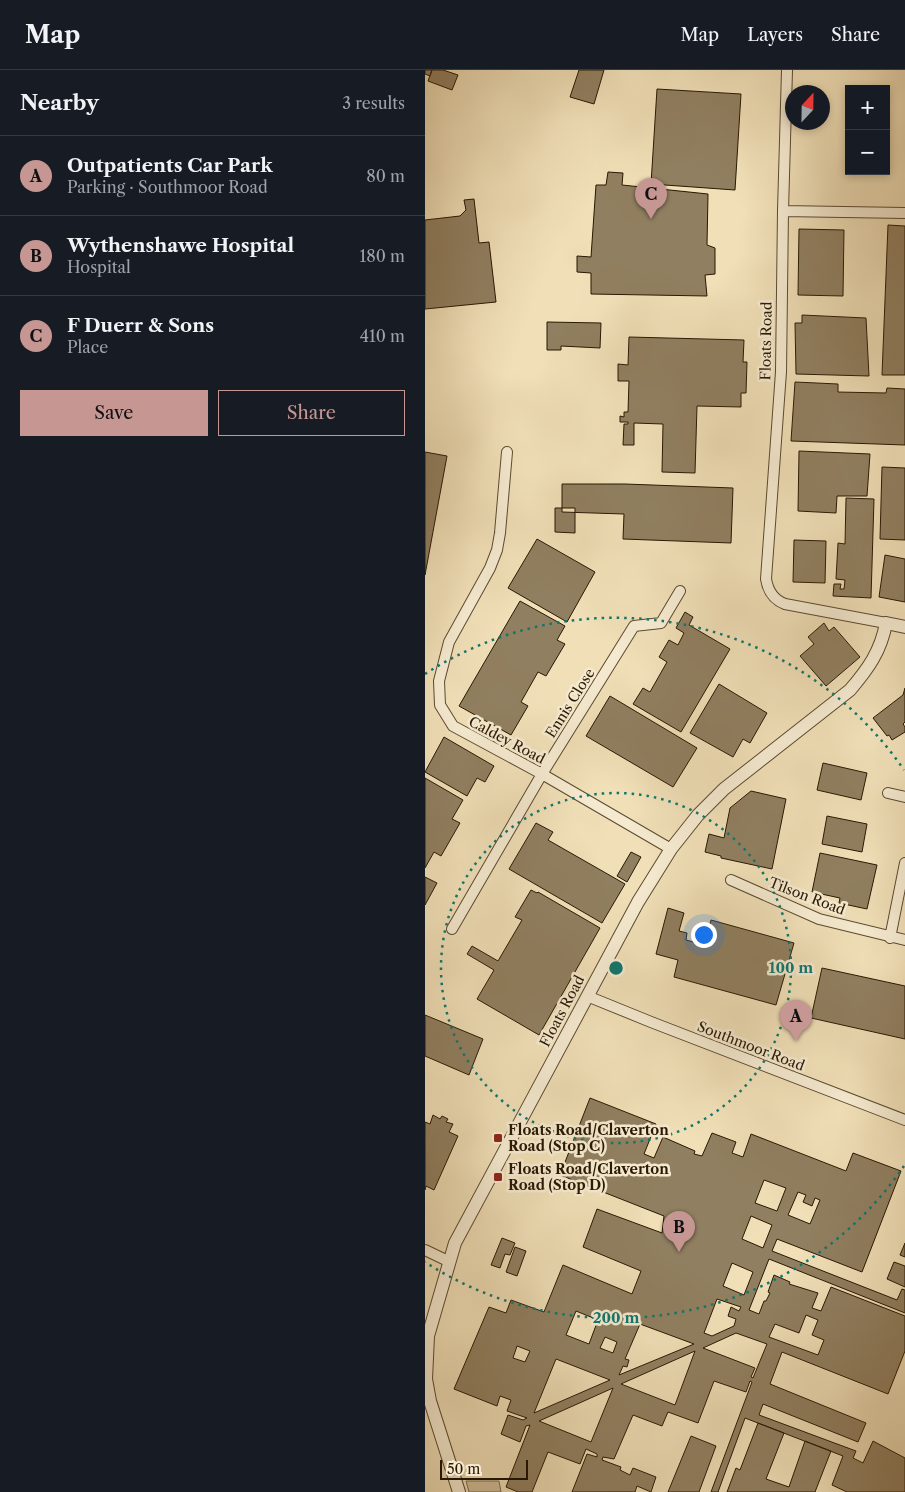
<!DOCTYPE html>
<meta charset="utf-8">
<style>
body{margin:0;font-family:"Libre Caslon Text",serif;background:#242831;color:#f1f3f6}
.controls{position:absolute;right:15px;top:15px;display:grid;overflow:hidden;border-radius:0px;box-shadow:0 2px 8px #0003}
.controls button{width:45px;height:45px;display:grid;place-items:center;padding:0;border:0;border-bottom:1px solid #363941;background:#171b24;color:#f1f3f6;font:25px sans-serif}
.compass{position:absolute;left:360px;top:15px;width:45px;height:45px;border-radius:50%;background:#171b24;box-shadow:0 2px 8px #0003;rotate:22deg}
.scale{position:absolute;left:15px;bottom:12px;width:88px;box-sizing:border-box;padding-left:5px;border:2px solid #291802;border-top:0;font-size:14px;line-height:18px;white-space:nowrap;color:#291802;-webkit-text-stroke:4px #f5ead0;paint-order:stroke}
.you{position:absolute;left:278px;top:864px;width:18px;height:18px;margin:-12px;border:4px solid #fff;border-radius:50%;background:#1a73e8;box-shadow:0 0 0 8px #1a73e833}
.badge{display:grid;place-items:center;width:32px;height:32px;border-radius:50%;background:#c59692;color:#111;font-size:16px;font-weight:700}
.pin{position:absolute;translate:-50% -41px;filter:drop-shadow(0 1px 2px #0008)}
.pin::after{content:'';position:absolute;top:26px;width:18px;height:15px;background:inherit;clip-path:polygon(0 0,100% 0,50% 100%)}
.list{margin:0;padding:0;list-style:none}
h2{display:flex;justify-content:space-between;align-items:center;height:65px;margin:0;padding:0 20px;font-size:21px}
h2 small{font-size:16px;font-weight:400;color:#9ea1a6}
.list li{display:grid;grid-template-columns:32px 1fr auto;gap:15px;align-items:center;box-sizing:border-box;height:80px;padding:0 20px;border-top:1px solid #363941}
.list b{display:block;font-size:19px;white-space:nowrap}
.list p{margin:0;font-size:16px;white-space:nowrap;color:#9ea1a6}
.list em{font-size:16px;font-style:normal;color:#9ea1a6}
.actions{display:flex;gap:10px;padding:15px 20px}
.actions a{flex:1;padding:11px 0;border:1px solid #c59692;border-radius:0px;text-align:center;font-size:18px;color:#c59692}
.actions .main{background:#c59692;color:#111}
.map{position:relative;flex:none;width:480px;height:1422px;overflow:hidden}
header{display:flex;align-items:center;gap:30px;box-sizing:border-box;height:70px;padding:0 25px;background:#171b24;border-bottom:1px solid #363941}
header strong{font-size:24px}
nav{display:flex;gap:28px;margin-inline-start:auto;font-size:18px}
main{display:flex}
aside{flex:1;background:#171b24}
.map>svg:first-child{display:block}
.green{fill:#cebd98;stroke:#7c6a4d}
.building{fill:#907f60;stroke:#291802;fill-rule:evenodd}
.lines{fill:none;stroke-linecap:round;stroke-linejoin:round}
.minor-casing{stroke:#5b4a2f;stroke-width:12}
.tertiary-casing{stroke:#5b4a2f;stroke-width:14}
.minor{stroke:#f5ead0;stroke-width:10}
.tertiary{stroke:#f5ead0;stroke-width:12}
.ring{fill:none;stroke:#0f766e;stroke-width:2.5;stroke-dasharray:2.5 5}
.poi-dot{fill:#8f2418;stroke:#f5ead0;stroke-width:2}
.labels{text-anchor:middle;stroke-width:5;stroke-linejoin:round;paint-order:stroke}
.street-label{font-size:14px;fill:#291802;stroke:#f5ead0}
.poi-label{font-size:14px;font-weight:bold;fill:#291802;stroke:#f5ead0;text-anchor:start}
.centre{fill:#0f766e;stroke:#f5ead0;stroke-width:2.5}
.ring-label{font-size:15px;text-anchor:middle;font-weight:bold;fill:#0f766e;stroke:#f5ead0;stroke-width:5;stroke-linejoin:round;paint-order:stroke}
</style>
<header>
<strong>Map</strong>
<nav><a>Map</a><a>Layers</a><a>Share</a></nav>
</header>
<main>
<aside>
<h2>Nearby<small>3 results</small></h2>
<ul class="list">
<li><span class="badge">A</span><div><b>Outpatients Car Park</b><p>Parking · Southmoor Road</p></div><em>80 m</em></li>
<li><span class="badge">B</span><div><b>Wythenshawe Hospital</b><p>Hospital</p></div><em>180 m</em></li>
<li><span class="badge">C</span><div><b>F Duerr &amp; Sons</b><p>Place</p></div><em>410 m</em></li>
</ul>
<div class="actions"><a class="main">Save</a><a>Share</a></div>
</aside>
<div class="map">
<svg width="480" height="1422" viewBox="0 0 480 1422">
<rect width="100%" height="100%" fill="#f0dfb7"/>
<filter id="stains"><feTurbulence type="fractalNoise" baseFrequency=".004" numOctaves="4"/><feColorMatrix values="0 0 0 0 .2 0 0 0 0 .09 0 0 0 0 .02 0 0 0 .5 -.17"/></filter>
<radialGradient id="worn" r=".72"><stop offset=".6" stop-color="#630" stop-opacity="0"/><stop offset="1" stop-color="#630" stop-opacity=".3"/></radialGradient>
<!-- green -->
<path class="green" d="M41,1411h33l2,11h-32z"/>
<!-- building -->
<path class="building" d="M0,0h7l-2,6 -5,-2z
M7,0h11l15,5 -6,15 -24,-9z
M154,0h25l-10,34 -24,-7z
M232,19l84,5 -6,96 -84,-6z
M183,102l15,1 -1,12 86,9 -1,51 8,3v26l-10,1 2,21 -116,-2v-21l-14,-1v-16l14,1 5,-72h10z
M49,129l5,44 10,-1 7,60 -71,7v-89l35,-4 6,-6 -2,-10z
M463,155l17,1v149h-23z
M374,159l45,1 -1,66 -45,-1z
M377,245l64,3 3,58 -73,-2 -1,-51h7z
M122,252l54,1 -1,25 -39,-2v4h-14z
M204,267l115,3 -1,22h4l-1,31h-5v14l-44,-1 -2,67 -33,-1 1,-48 -29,-1v22h-11l1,-21h4v-2h-8v-6l4,1v-5h4l1,-31h-11v-17l10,1z
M370,312l43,2v8l48,1 1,-5 18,1v56l-114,-4z
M374,381l71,3 -3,42h-30l-1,17 -38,-2z
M0,382l22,4 -22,119z
M457,397l23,1v72l-25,-1z
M137,414h63l108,4 -2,55 -108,-4 1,-25 -62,-2z
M421,428l28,1 -3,99 -38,-2 1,-12h7l-1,5h4l1,-9 -9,-1 2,-36 7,1z
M130,438h20v25l-20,-1z
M112,469l58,33 -28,50 -59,-34z
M369,470l32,1 -1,42 -32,-1z
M460,485l20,4v43l-26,-5z
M95,531l45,25 -8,14 8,4 -19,32 -8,-4 -17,30 7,4 -17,29 -52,-29z
M260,542l8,5 -4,8 41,24 -49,83 -48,-28 10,-16 7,4 17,-30 -8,-5 10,-17 9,5 6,-12 -8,-5z
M399,553l5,8 5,-4 26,30 -34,29 -26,-30 14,-12 -6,-7z
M294,614l48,29 -17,30 -7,-4 -10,18 -43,-24z
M480,618v34l-2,2 2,3v5l-13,8 -3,-5 -2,1 -14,-18 30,-23z
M185,626l87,52 -24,39 -87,-51z
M19,667l50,29 -9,16 -8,-4 -10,18 -42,-24z
M398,693l44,10 -6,27 -44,-10z
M0,708l38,22 -11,19 8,4 -19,33 -7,-4 -9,16z
M326,721l35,8 -14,70 -51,-11v-2l-16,-4 4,-18 15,4 6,-30z
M402,746l40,8 -5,28 -40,-8z
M111,753l17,9 -5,8 77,44 -23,39 -93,-54z
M206,782l10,5 -14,25 -10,-6z
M395,783l57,12 -10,44 -28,-6 1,-5 -28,-6z
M0,807l12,6 -12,22z
M106,820l6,3 1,-1 62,36 -61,107 -62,-36 17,-29 -27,-16 5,-8 26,15 24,-41 -7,-3z
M243,838l16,5 -5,18 8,2 -1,7 19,5 6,-25 83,23 -18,62 -102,-28 4,-17 -22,-6z
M397,898l83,18v53l-94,-21z
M0,945l58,24 -14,36 -44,-19z
M165,1028l66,26 -12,30 10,4 9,-21 32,14 -1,3 8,2 10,-23 24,9 -4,11 11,4 8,-23 95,37 7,-18 48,18 -39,101 -85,-33 -5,12 125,49 5,-11 3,1v23l-136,-54 -20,51 10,4 5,-13h2l4,-8 -2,-1 6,-17 16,7 -1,2 29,9 -6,15 9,3 10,-24 74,29v35l-17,43 -106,-42 -12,32 96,39 -8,19 -95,-38 -4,11 97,36 -3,7 10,5 10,-22 32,17v34h-58l-15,-7 11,-29 -98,-38 -27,74h-7l41,-110 -2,-1 -4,11 -32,-11 -16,42 -30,-11 -6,14 -29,-11 -19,44 -11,-2 -1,3 19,7 -1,3 10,5 3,-7 23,9 -5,15 -14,-6 -2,6h-63l15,-38 10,3v-3l-11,-5 -6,15 -32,-12 -16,40h-14l-12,-5 24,-62 -4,1 -6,16 -19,-8 7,-19 15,5 4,-2 -20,-7 4,-11 -11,-4 -3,10 -43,-17 35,-82 17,6 5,-13 33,12 19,-47 69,29 9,-23 -58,-24 14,-38 65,24 2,-17 -104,-41zM339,1110l22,8 -9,23 -22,-8zM373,1122l8,3 -3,7 9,4 3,-8 5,2 -10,24 -22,-9zM326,1146l21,9 -9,23 -21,-9zM307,1193l21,9 -9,23 -21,-9zM292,1229l24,8 -2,4 -8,-4 -3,9 8,3 -2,7 -22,10 -8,-3zM151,1241l22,9 -9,24 -23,-9zM381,1245l12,5 -6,15 12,5 -6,15 -49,-18 6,-13 24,9zM215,1254l54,20 -75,31 4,-9 4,1 2,-7 -4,-1zM311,1263l31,11 -14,34 -2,-1 4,-9 -52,-20zM180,1267l12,5 -4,11 -13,-5zM92,1276l13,5 -5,11 -12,-4zM270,1281l-20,54 -54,-21zM131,1289l54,21 -76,33zM188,1318l-22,54 -52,-21 36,-16z
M8,1045l7,4 2,-3 6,3 -2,3 7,2 -4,8 9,4 -24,54 -8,-4 -1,4v-68l5,2z
M77,1168l13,5 -5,12 -5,-1 -5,14 -9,-3z
M480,1173v14l-5,-2z
M90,1177l11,4 -9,25 -11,-4z
M469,1192l11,4v21l-18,-8z
M333,1353l26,10 -18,46 23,8 16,-46 26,10 -16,41h-88l9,-24 4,2z
M266,1366l25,10 -17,46h-31z"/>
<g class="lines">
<!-- minor casing -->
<g class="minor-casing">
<path id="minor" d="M362,0l-4,141 -2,161 -15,207c2,12 8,21 19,25l101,19
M358,141l122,2
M82,382l-7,81 -3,17 -7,18 -41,74 -10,39 1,24 13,21 89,48 129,75
M463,723l17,4
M306,810l88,39 86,21
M27,859l90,-155 92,-148 27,-3 19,-32
M465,868l15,-75
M162,926l64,26 254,98
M0,1180l25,12"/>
</g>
<!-- tertiary casing -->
<g class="tertiary-casing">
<path id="tertiary" d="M34,1422l-29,-91 -4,-22 2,-43 27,-93 183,-341 33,-53 27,-34 26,-26 126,-99c18,-21 31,-39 36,-67l19,4"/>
</g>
<!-- minor -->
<use href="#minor" class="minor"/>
<!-- tertiary -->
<use href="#tertiary" class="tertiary"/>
</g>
<!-- distance rings -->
<g class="ring">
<circle cx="191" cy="898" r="175"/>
<path d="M479 1096A350 350 0 0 1 0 1192M0 604A350 350 0 0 1 479 700"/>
</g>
<!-- markers -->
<g class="poi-dot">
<rect x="68" y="1063" width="10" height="10" rx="2.5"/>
<rect x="68" y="1102" width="10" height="10" rx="2.5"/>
</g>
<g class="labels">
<!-- street labels -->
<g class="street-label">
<text transform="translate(341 271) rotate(-89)" y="5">Floats Road</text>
<text transform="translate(145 633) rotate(-58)" y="5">Ennis Close</text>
<text transform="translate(82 670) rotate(28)" y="5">Caldey Road</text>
<text transform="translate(382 826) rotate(21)" y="5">Tilson Road</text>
<text transform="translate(137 941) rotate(-62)" y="5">Floats Road</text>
<text transform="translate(326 976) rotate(21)" y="5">Southmoor Road</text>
</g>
<!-- poi labels -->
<g class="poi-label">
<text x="83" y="1065">Floats Road/Claverton<tspan x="83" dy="16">Road (Stop C)</tspan></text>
<text x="83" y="1104">Floats Road/Claverton<tspan x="83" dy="16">Road (Stop D)</tspan></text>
</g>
</g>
<circle cx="191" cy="898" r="8" class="centre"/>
<g class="ring-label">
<text x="366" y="903">100 m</text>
<text x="191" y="1253">200 m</text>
</g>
<rect width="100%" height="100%" filter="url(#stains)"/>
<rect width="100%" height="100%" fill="url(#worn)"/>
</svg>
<div class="controls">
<button>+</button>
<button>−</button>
</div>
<svg class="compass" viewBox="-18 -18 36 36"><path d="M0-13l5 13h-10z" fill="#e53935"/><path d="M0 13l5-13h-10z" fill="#9ea1a6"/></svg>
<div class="scale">50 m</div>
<div class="you"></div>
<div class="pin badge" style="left:371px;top:971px">A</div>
<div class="pin badge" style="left:254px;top:1182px">B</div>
<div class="pin badge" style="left:226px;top:149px">C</div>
</div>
</main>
